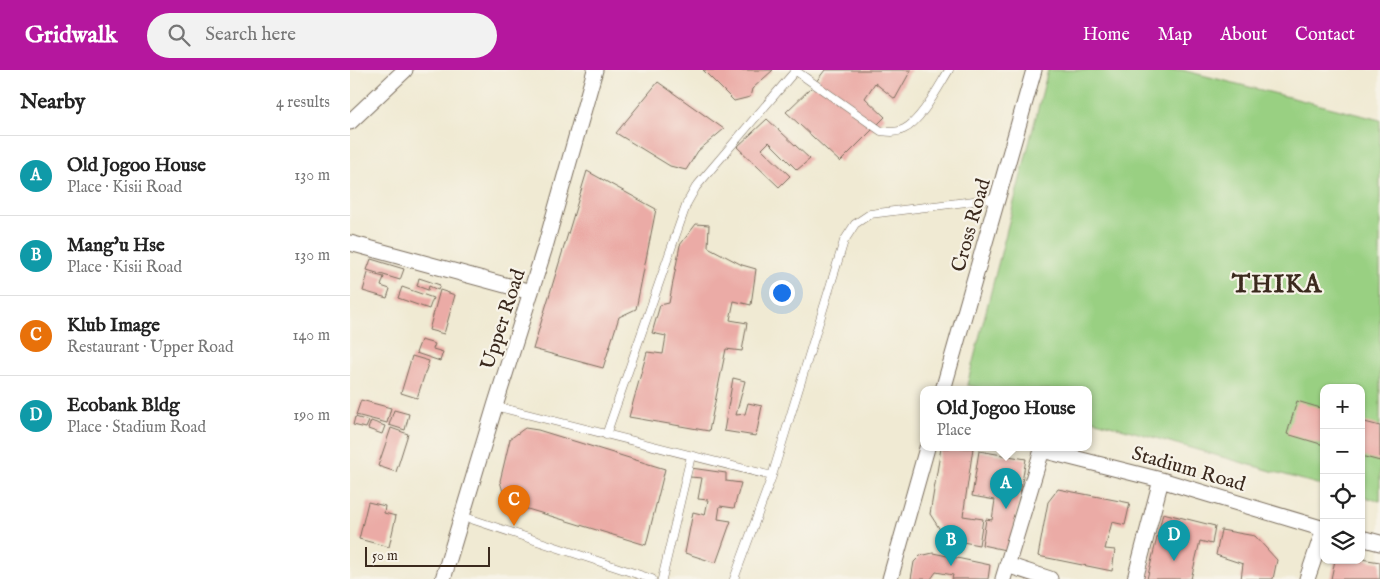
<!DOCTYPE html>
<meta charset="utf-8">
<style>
body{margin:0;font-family:"IM FELL English",serif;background:#f2f2f2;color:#222}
.controls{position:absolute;right:15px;bottom:15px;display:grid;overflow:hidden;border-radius:10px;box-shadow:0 1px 4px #0004}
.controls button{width:45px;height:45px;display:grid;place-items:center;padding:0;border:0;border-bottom:1px solid #e0e0e0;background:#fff;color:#222;font:25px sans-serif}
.scale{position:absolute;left:15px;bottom:12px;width:125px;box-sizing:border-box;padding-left:5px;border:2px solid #3b2a1e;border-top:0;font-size:14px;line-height:18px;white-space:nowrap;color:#3b2a1e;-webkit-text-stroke:4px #f7f3e8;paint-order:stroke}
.you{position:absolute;left:431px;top:222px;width:18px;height:18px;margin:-12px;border:4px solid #fff;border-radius:50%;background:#1a73e8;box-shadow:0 0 0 8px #1a73e833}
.badge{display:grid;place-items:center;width:32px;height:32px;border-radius:50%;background:#b5179e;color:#fff;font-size:16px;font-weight:700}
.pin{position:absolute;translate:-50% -41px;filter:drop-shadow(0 1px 2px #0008)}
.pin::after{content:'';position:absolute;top:26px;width:18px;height:15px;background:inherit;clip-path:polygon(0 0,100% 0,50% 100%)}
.popup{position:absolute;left:570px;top:316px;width:172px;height:65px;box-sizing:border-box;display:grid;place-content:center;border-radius:10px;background:#fff;filter:drop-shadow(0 1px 4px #0005);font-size:16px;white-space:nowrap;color:#767676}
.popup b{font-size:19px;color:#222}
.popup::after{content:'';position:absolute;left:50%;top:100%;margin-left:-10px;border:10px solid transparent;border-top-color:#fff}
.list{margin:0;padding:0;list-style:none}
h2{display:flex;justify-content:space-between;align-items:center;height:65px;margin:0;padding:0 20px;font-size:21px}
h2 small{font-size:16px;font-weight:400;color:#767676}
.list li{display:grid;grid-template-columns:32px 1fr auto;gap:15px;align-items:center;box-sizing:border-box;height:80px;padding:0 20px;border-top:1px solid #e0e0e0}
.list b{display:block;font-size:19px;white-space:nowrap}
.list p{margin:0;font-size:16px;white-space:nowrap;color:#767676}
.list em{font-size:16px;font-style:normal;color:#767676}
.icon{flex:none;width:28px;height:28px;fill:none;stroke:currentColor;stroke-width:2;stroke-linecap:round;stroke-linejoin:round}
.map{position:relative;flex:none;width:1030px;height:509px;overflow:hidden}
header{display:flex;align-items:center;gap:30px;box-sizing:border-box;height:70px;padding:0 25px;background:#b5179e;color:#fff}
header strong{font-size:24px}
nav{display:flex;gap:28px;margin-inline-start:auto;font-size:18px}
.search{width:350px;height:45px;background:#f2f2f2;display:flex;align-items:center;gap:12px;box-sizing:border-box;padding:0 18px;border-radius:28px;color:#767676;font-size:19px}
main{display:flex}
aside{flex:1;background:#fff}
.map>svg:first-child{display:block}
.green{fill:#99d082;stroke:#6a7d50}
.building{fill:#ebaba6}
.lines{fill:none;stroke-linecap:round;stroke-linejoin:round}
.lane-casing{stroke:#7a6d5d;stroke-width:9}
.street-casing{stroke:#7a6d5d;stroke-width:17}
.lane{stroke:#fff;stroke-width:8}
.street{stroke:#fff;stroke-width:15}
.labels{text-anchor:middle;stroke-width:4.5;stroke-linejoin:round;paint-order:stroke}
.street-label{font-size:20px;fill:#3b2a1e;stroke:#f7f3e8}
.district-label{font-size:25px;font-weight:bold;letter-spacing:1px;fill:#3b2a1e;stroke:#f7f3e8}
</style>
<header>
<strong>Gridwalk</strong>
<div class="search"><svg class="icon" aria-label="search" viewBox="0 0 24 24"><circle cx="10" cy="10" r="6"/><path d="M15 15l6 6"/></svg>Search here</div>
<nav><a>Home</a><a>Map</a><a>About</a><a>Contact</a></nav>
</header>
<main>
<aside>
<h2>Nearby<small>4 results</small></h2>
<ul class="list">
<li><span class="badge" style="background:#0f9aa8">A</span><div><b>Old Jogoo House</b><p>Place · Kisii Road</p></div><em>130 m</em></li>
<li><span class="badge" style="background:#0f9aa8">B</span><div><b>Mang'u Hse</b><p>Place · Kisii Road</p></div><em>130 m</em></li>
<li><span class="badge" style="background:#e8710a">C</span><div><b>Klub Image</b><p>Restaurant · Upper Road</p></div><em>140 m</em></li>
<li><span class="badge" style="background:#0f9aa8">D</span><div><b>Ecobank Bldg</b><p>Place · Stadium Road</p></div><em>190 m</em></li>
</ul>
</aside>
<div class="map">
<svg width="1030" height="509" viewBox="0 0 1030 509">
<rect width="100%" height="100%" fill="#f7f3e8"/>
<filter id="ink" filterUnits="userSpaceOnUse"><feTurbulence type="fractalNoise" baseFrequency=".02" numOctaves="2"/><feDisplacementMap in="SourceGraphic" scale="10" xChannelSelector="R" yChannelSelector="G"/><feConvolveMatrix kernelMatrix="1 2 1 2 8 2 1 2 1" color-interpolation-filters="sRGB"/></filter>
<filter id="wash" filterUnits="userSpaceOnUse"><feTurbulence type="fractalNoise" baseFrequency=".0096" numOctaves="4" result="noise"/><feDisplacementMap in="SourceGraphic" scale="20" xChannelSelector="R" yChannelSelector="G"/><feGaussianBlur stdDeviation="1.12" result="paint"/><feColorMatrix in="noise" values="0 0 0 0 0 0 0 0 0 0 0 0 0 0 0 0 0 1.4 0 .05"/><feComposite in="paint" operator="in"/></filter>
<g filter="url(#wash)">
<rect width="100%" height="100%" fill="#f0ead3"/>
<!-- green -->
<path class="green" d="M698,0h134l198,50v381l-19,-5v-108h-37v98l-235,-67 -1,-29h-101l-20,-5z"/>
<g id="blocks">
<!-- building -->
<path class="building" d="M353,0h70l-21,19 -2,8 -16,4z
M475,0h86l-16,29 -20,-16 -10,15 20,19 -45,45 -54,-50 26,-25z
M308,12l66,47 -26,22 -12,19 -16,-4 -54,-33z
M417,49l43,40 -13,11 -28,-28 -7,7 28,27 -11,11 -42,-40z
M237,101l69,38 -20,100 -17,8 -16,51 -70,-19z
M346,154l13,1 -1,22 34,18 14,4 -5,36 -17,-4 -4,19 17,3 -5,28 -16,-2 -17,82 -80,-14 18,-65 16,2 3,-18 -14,-3 8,-28 9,-2 11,-58z
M21,189l33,10 -4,11 -33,-10z
M18,203l16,4 -3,9 9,3 -3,9 -24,-7z
M69,208l21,7 -2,5 -9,-4 -1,4 -11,-4z
M52,217l31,11 -4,11 -31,-11z
M90,220l15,5 -11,39 -15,-4z
M71,270l14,4 -2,5 10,3 -3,9 -24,-8z
M62,286l17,5 -12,37 -16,-5z
M383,308l12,3 -9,34 9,-1 3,-11 14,3 -6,30 -32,-5z
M11,330l30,8 -4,15 -31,-8z
M947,331l27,8v36l-37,-11z
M44,340l15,4 -4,16 -16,-5z
M5,347l14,4 -3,7 -13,-3z
M21,351l14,5 -3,8 -14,-5z
M1011,351l19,5v35l-19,-5z
M41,358l17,6 -12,38 -18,-6z
M175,358l13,2 127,39 -19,76 -125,-38 -17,-11 -4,-15 10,-42z
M591,378h32l-10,68 20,3 -4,26 -33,-6 -16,-25z
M629,381l47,8 -16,92 -28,-6 4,-26 6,1 3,-20 -23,-4z
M341,398l35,5v8l15,2 -7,25 -14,-2 -2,13 13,2 -15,42 -31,-10 8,-41 12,3 3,-15 -10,-1 4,-21 -12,-1z
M708,419l72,14 -5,22 -13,-3 -7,27 10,1 -3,21 -74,-15 10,-54z
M18,432l17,4 -1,7 12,3 -7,31 -30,-8z
M813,443l52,13 -3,18 -12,-3 -9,38h-44z
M871,460l34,6 22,24 -4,19h-32l2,-15 -27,-9z
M583,483l57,12 -2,14h-36l1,-4 -17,-3 -5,7h-20l3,-17 6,-6z
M1011,489l19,3v17h-49l4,-19h26z"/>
</g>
</g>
<g filter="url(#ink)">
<use href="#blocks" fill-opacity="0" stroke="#7a6d5d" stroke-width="1"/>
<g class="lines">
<!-- lane casing -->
<g class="lane-casing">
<path id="lane" d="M446,1l85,60c9,1 15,2 23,-2 17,-8 35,-43 45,-59
M145,336l277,70
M256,365l81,-232 9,-16 100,-117
M112,446l190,63
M312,509l29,-123
M384,509l38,-103 72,-235 11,-17 15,-10 128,-16"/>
</g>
<!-- street casing -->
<g class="street-casing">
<path id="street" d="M0,52l55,-52
M0,173l181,49
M593,320l91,-320
M1011,468l19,5
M657,495l43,14
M93,509l52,-173 50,-159 50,-177
M540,509l37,-131
M653,509l39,-129 119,30 163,49
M785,509l26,-99
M957,509l17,-50"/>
</g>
<!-- lane -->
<use href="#lane" class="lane"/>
<!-- street -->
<use href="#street" class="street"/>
</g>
</g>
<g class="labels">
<!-- street labels -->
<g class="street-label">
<text transform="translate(620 155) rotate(-74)" y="7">Cross Road</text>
<text transform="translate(152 249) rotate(-72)" y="7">Upper Road</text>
<text transform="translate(839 398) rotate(16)" y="7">Stadium Road</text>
</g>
<!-- district labels -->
<g class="district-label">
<text x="927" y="222">THIKA</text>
</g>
</g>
</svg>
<div class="controls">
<button>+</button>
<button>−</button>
<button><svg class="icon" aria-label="locate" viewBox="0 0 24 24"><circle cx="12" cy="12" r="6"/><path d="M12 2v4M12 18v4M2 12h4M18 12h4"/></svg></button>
<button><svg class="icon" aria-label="layers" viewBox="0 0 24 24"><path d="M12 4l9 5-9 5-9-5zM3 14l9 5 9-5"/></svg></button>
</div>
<div class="scale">50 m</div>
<div class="you"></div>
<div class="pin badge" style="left:656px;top:439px;background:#0f9aa8">A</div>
<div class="popup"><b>Old Jogoo House</b>Place</div>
<div class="pin badge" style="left:601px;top:496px;background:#0f9aa8">B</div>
<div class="pin badge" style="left:164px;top:456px;background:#e8710a">C</div>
<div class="pin badge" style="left:824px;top:491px;background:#0f9aa8">D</div>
</div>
</main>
